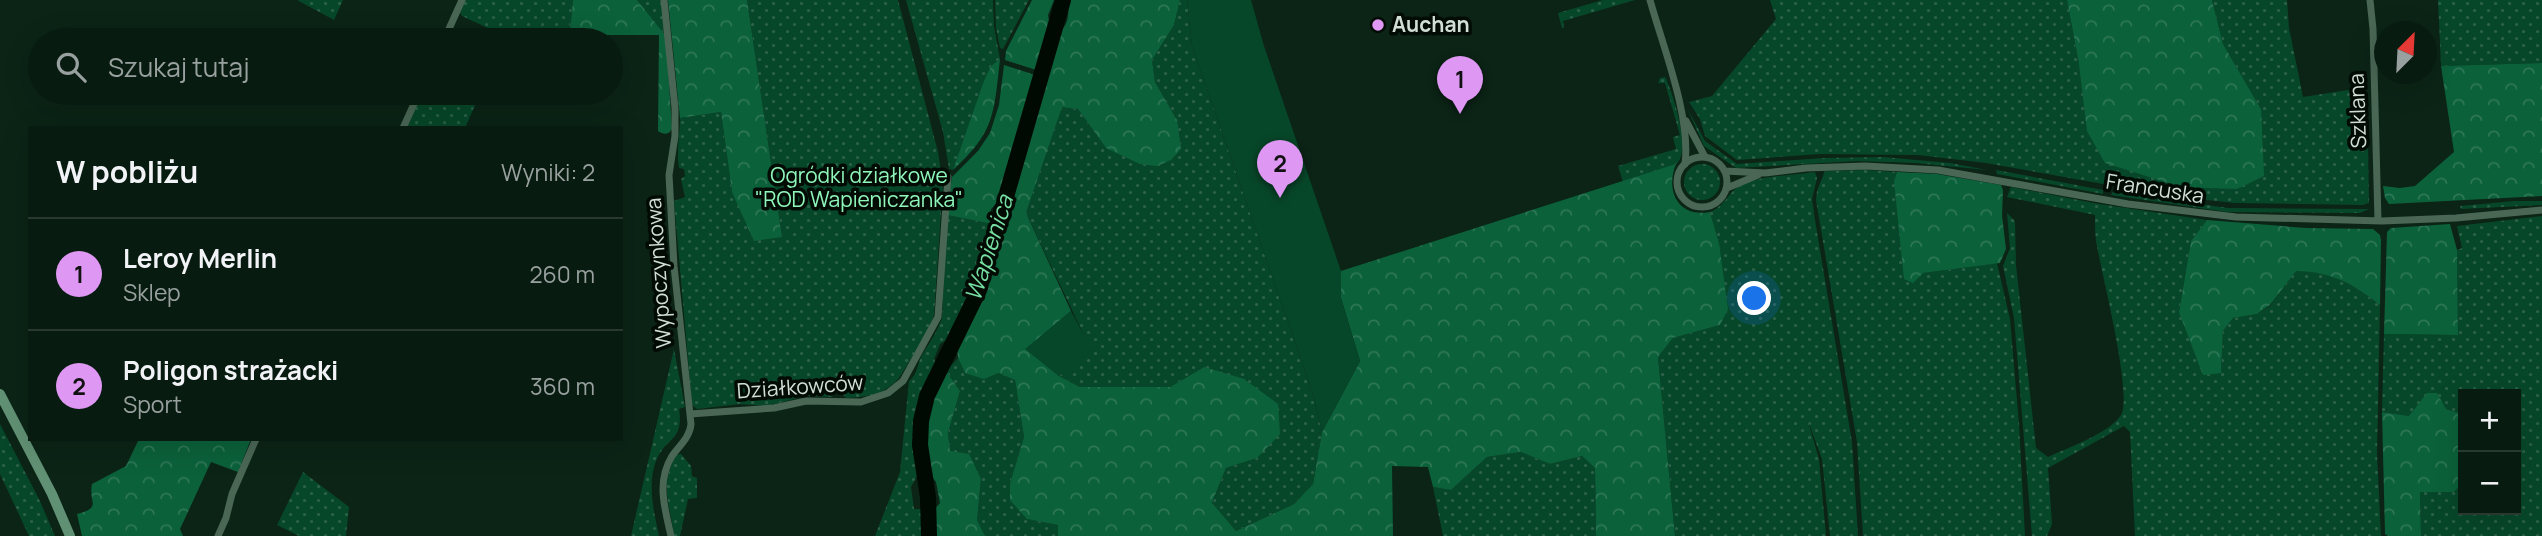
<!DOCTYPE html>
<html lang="pl">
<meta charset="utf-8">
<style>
body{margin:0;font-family:Manrope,sans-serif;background:#16281e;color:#f1f3f6}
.controls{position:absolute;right:21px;bottom:21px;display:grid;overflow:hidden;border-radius:0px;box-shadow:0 7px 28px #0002}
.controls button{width:63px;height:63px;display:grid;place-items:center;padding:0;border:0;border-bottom:2px solid #293930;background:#081b10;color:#f1f3f6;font:35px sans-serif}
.compass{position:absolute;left:2374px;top:21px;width:63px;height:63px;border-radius:50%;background:#081b10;box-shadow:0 7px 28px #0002;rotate:24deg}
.you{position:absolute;left:1755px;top:299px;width:24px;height:24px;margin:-18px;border:5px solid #fff;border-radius:50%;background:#1a73e8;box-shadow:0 0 0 10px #1a73e833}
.badge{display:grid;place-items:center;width:46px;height:46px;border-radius:50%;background:#de98f3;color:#111;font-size:23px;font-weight:700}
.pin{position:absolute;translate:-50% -58px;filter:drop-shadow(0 2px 4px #0008)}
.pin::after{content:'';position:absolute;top:37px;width:24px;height:21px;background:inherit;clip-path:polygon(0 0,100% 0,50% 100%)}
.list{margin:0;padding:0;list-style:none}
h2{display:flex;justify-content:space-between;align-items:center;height:91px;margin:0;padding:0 28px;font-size:30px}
h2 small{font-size:23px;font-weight:400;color:#98a19f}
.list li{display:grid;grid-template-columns:46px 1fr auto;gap:21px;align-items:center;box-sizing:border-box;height:112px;padding:0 28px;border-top:2px solid #293930}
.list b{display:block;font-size:26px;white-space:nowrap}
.list p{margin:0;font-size:23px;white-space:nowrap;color:#98a19f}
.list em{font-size:23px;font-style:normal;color:#98a19f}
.icon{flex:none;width:38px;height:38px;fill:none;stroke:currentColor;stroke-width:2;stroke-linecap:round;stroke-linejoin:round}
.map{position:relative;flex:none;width:2542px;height:536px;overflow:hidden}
.search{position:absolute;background:#081b10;box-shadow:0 7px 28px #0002;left:28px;top:28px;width:595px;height:77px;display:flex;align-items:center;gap:18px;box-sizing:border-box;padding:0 24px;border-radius:38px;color:#98a19f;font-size:26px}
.panel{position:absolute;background:#081b10;box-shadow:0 7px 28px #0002;left:28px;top:126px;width:595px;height:315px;border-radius:0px}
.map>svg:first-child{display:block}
.grass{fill:url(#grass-dots)}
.forest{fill:url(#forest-crowns)}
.park{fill:#074729}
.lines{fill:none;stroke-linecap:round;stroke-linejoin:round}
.river{stroke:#000902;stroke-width:16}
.street{stroke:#4a6755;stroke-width:7}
.secondary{stroke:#619174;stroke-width:10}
.poi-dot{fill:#de98f3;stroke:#030b05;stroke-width:2.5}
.labels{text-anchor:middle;stroke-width:7;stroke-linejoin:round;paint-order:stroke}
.poi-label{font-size:21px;font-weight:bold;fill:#d1dfd6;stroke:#030b05;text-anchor:start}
.street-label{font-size:21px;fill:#d1dfd6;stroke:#030b05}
.park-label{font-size:21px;fill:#8ff7ba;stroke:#030b05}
.water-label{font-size:23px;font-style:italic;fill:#77dfa3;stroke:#030b05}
</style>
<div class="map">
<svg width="2542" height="536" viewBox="0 0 2542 536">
<defs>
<pattern id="grass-dots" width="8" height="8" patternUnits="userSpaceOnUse" patternTransform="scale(1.75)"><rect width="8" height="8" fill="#074729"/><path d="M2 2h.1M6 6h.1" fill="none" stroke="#2a6147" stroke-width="1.8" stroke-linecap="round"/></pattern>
<pattern id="forest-crowns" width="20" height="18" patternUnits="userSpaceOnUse" patternTransform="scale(1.75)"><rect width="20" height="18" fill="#0b613a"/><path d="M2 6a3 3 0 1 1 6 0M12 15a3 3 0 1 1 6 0" fill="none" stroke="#2e7756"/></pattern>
</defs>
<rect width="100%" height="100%" fill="#0b2416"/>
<!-- grass -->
<path class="grass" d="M297,0h46l-9,20z
M465,0h108l-4,40h-63l1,-3 -45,-21 -2,-3z
M637,0h24l5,36z
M747,0h151l40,152 5,32 -9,131 -5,15 -30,48c-14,17 -33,19 -53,20l-4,-5 -8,1 -2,3 -27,-1 -37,10 -28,-2 -43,5 -5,-4 -18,-204 11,-4 -4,-18 4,-3 -1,-7 -5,-1c-3,-17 1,-33 1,-50l41,-6 11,80 50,45z
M906,0h87l1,26 6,33 -9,7 -38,104 -4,-1 -6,-37z
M995,0h34l-26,49 -3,-1 -4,-20z
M1180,0h7l5,46 120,345 10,41 -9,52 -19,20 -58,27 -24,-27 14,-36 31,-10 -53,-91 -34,20h-90l-21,-11 32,-26 -65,-137 36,-107 16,3 28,39 71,-28 -22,-38 -3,-22 22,-35z
M1603,0h32l-72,21 1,7h-2l-4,-15z
M1770,0h297l12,64 182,45 -38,-65 -11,-44h75l2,28 14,69 64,-10 2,116 -6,2 -128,-2 -65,-7 -184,-33 -68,-8 -98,-1 -83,6 -32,-24 -5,-17 -11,-17 23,-6 64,-77z
M2438,0h104v63l-101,3z
M1665,77c8,16 28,77 10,88 -13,8 -37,12 -52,17l-5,-16 58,-17 -3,-12 7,-2 -15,-52h-7l2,-5z
M422,93h56l2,1 -15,34h-59z
M1687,108l18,33 32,23 87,-6 59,-1 67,6 37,7 -71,-7 -59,-2 -121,7 -32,-22z
M1684 182a18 18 0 1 1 36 0a18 18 0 1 1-36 0Z
M1865,170l32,2 -3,9 29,92 74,-10 13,56 9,105 6,112h-162l-6,-94 -41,-242 1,-9 8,-20z
M1996,170l107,20v4l-106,-20z
M1815,172l2,6 -5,21 3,21 37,222 6,94h-28l-8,-77 -14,-38 11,38 7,77h-151l-17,-179 15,-19 47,-13 -1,-82 -9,-31c16,-7 17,-18 29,-26 17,-10 56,-11 76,-14z
M2011,187l88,17 108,16 -16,21 -12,71 42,61 2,-42 10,-13 24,-4 13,-8 26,-36c37,2 55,13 84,35l-3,149 4,82h-246l-5,-104 -6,-6 -76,42 4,56 -5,12h-15l-18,-218 -11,-52 7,-18 -3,-35 8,8 1,44 20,183 12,9c19,-9 62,-24 73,-42 12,-20 -20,-144 -25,-174 -1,-8 -1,-18 -1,-26l-88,-18z
M2113,192l115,16 141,1 -9,4 -133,-1 -116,-17z
M2515,201h27v4l-81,4 -1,-3z
M947,215l45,9 -21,74 -21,40 -10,6 -6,15 2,5 -13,29 -6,25v58l-6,11 3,22h8l1,27h-48l25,-64 9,-91c9,-7 8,-17 13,-26 8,-13 15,-23 20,-37z
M2542,216v320h-121l-1,-44h34l9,-10v-45v73h53v-116h-53v20l-17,-5 -37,7 -27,-4 2,-78 74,1 -1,-85 5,-2 -5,-22z
M674,349l11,58 -6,2c5,33 -13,27 -23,52 -9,24 -2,51 3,75h-28z
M958,358l7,15h33l17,7 9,57 -14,46 18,36 30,6v11h-73l-8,-16 4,-41 -31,-27 -2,-19 12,-42 -16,-23h5z
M0,424l39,75 16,37h-26l-29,-62z
M1521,452l29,12 32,-8 13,12 1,68h-153l-10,-49 18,3 36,-33z
M681,454l10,12 1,10 5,2v20l-9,1 -8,37h-6c-4,-32 -15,-50 2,-81z
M303,472l46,35 -3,29h-47l-22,-11z"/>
<!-- forest -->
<path class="forest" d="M573,0h64l29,36 6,93c-4,6 -8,6 -14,2l1,-96h-51l-3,5h-36z
M668,0h79l35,237 -28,4 -22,-49 -11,-80 -41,6z
M1032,0h22l-6,15 2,12 -14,43 -31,-10 1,-9z
M1068,0h112l-6,25 -22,35 3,22 22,38 4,29 -10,11 -14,6 -17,-2 -34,-16 -28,-39 -16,-2 -36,106 45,98 -45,38 33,27 21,11h90l34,-20 40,12 34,25 2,30 -23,24 -31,10 -14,35 24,28 58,-27 19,-20 9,-52 38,-71 -19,-63v-27l335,-107c-11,27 2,54 34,48l9,31 9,66 -8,16 -47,13 -15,19 17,179h-79l-1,-68 -13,-12 -32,8 -29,-12 -34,5 -36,33 -18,-3 -5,-20 -36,-1 1,70h-335v-11l-31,-6 -17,-19v-17l14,-46 -9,-57 -17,-7 -14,6 -19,-6 -7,-15 -1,-11 24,-56 21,-65 6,1 4,-19 -3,-7 48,-166c12,-11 12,-19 11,-35z
M2067,0h145l11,44 38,65 3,67 -27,13 -56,-2 -76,-24 -18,-32 -8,-67z
M1000,59c-6,54 -5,73 -47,111l31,-89 7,-15z
M2542,63v133l-153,8 -4,-6 -2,-12 17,2 15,-2 39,-34 -13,-86z
M1004,65l31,10 -33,123 -11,11 -2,10 3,5 -45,-9 5,-38 26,-26 12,-18 9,-28z
M1897,172l40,2 64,11 2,5 -1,25 4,34 -6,14 -77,10 -10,10 -9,-4 -10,-98z
M2207,220l99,8 67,1 7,6 1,5 -1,65c-29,-22 -47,-33 -84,-34l-26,34 -13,9 -24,4 -10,13 -2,42 -18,2 -24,-63 12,-71z
M2450,224l7,26 1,85 -74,-1 3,-102 4,-4z
M944,368l16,23 -12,42 2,18 19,3 12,25 -4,41 8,16h-51v-26l6,-7 -4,-21 -9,-12 -2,-43 6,-27z
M2427,393h10l9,16 17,5v68l-9,10h-34l1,44h-33l-3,-2 -3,-122 27,4z
M139,439h112l-13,33 -27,-10 -31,67 3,7h-101l-5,-22c26,-7 11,-11 15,-30l34,-18z"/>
<!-- park -->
<path class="park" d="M1187,0h64l13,46 77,225v27l19,63 -38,71 -10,-41 -120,-345z
M1071,311l21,39 -33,26 -34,-27z"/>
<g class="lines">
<!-- river -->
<path class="river" d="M929,536l-1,-39 -8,-52 1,-24 6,-25 52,-106 84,-290"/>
<!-- street -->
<path class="street" d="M664,0l11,108v28l-6,39 5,91 17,158c-1,13 -11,21 -19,32 -16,26 -7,53 -1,80
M1650,0c13,47 41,116 35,164
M2370,0l3,29 5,192
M444,40l18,-40
M1686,121l19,36
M403,128l16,-35
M1677 182a25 25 0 1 1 50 0a25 25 0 1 1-50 0Z
M1725,171l40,2 41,-5 59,-2 73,4 190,34 108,13 146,4 74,-3 86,-8
M1727,188l31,-13
M690,414l84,-6 32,-7 55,1 27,-9 15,-12 35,-64 10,-140
M218,536l8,-18 6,-24 24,-55"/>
<!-- secondary -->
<path class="secondary" d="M0,394l52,100 18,42"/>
</g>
<!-- markers -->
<circle class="poi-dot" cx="1378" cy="25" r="7"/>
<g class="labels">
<!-- poi labels -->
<g class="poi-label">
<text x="1392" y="32">Auchan</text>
</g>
<!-- street labels -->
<g class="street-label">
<text transform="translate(2358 111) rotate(-92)" y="7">Szklana</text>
<text transform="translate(2155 189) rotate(9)" y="7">Francuska</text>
<text transform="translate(659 273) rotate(-94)" y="7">Wypoczynkowa</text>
<text transform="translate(800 387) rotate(-4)" y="7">Działkowców</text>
</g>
<!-- park labels -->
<g class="park-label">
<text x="859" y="183">Ogródki działkowe<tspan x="859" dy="24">"ROD Wapieniczanka"</tspan></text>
</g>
<!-- water labels -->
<g class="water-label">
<text transform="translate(989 248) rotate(-72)" y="8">Wapienica</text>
</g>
</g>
</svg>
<div class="controls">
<button>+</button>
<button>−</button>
</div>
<svg class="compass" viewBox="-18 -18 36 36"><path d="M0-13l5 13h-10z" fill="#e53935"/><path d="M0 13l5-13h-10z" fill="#98a19f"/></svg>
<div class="you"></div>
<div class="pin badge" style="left:1460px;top:114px">1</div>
<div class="pin badge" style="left:1280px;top:198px">2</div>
<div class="search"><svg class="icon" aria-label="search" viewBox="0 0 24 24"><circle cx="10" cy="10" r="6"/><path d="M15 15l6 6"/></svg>Szukaj tutaj</div>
<section class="panel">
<h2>W pobliżu<small>Wyniki: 2</small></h2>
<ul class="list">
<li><span class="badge">1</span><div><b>Leroy Merlin</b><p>Sklep</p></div><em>260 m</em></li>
<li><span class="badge">2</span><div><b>Poligon strażacki</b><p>Sport</p></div><em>360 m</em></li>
</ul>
</section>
</div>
